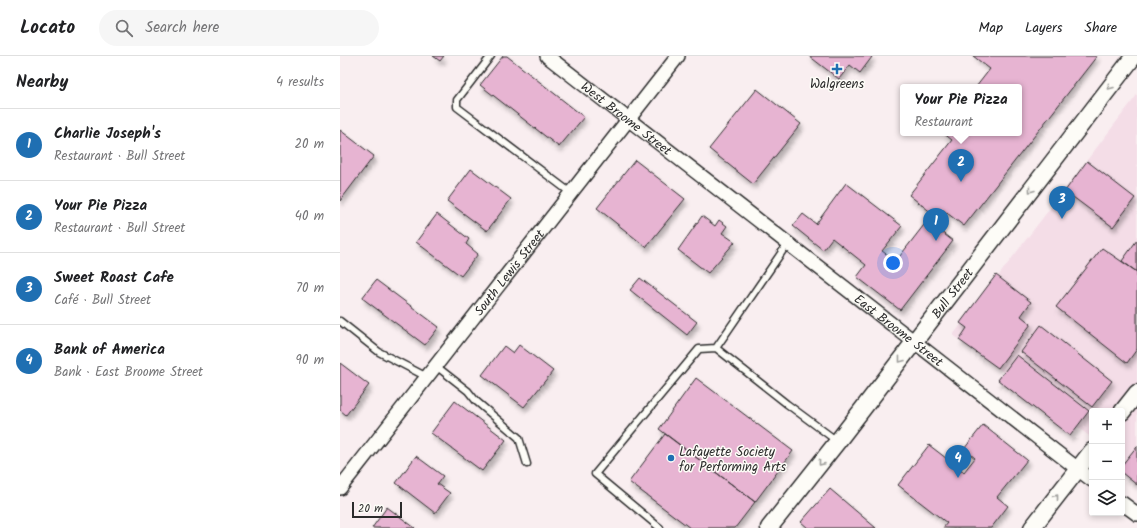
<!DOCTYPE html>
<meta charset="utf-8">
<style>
body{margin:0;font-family:Kalam,sans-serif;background:#f6f6f6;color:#202124}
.controls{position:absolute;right:12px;bottom:12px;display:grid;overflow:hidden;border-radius:4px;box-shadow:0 2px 6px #0003}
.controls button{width:36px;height:36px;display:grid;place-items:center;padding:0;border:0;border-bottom:1px solid #e0e0e0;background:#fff;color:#202124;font:20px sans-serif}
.scale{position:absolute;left:12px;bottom:10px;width:50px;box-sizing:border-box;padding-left:4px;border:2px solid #2b2b2b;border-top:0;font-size:11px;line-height:14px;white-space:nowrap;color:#2b2b2b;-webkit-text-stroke:3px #fdfcf7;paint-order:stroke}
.you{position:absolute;left:553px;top:207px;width:14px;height:14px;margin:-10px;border:3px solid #fff;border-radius:50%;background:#1a73e8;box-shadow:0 0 0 6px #1a73e833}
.badge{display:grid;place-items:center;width:26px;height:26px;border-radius:50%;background:#1f6fb2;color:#fff;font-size:13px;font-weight:700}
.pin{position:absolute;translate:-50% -33px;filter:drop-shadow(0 1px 2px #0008)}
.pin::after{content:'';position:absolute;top:21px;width:14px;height:12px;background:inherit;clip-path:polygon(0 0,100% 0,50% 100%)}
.popup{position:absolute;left:560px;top:28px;width:122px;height:52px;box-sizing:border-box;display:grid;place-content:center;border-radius:4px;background:#fff;filter:drop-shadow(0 1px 3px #0005);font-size:13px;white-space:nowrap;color:#757577}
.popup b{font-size:15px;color:#202124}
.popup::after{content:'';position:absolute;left:50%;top:100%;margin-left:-8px;border:8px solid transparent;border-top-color:#fff}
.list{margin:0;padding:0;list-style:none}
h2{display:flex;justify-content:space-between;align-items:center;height:52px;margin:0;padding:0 16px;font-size:17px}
h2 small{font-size:13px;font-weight:400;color:#757577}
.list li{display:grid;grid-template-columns:26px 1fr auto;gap:12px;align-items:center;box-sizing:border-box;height:72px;padding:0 16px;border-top:1px solid #e0e0e0}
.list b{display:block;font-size:15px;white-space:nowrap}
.list p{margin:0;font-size:13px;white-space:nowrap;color:#757577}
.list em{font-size:13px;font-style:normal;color:#757577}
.icon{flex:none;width:22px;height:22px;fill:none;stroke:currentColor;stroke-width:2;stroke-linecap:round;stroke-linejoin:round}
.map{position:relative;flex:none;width:797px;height:472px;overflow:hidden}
header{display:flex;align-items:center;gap:24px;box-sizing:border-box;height:56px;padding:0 20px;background:#fff;border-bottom:1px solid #e0e0e0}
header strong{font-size:19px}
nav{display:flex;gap:22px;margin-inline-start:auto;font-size:14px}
.search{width:280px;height:36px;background:#f6f6f6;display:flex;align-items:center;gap:10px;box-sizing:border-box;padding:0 14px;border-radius:22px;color:#757577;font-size:15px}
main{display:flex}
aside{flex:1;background:#fff}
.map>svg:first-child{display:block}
.built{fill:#f4dde7}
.building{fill:#e7b4d2;stroke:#2b2b2b;filter:url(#shadow)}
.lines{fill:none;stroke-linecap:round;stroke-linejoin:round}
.service-casing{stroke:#2b2b2b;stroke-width:9}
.minor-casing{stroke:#2b2b2b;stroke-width:16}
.tertiary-casing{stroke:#2b2b2b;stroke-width:19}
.service{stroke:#fdfcf7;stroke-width:6}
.minor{stroke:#fdfcf7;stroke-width:13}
.tertiary{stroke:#fdfcf7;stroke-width:16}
.oneway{stroke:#9e9e9b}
.poi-dot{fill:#1f6fb2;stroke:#fdfcf7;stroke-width:1.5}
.labels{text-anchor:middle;stroke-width:3;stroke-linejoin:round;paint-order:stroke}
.poi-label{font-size:13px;fill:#2b2b2b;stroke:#fdfcf7}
.street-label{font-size:13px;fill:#2b2b2b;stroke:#fdfcf7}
</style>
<header>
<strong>Locato</strong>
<div class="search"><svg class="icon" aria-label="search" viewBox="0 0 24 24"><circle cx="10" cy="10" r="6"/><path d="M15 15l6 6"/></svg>Search here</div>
<nav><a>Map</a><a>Layers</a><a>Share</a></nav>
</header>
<main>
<aside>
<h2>Nearby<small>4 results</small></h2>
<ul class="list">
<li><span class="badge">1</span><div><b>Charlie Joseph's</b><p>Restaurant · Bull Street</p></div><em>20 m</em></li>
<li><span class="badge">2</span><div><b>Your Pie Pizza</b><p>Restaurant · Bull Street</p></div><em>40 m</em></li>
<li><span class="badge">3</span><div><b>Sweet Roast Cafe</b><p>Café · Bull Street</p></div><em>70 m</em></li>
<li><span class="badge">4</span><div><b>Bank of America</b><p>Bank · East Broome Street</p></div><em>90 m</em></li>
</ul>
</aside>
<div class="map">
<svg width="797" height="472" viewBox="0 0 797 472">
<defs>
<filter id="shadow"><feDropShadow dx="2.5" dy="4.5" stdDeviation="2" flood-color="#0004"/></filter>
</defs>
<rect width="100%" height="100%" fill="#f9eef0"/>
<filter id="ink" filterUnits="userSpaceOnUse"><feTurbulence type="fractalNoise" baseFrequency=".025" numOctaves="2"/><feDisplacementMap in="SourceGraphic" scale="8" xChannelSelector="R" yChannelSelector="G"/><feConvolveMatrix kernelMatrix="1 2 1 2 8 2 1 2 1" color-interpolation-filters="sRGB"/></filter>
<g filter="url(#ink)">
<!-- built -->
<path class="built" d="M797,39v376l-15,-11v-49h-30v27l-139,-103z"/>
<!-- building -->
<path class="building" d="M93,0h11l-4,5z
M163,0h4l77,61 -25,30 -79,-62z
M469,0h62l1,1 -12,16 -10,-8 -11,14z
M633,0h124l-133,170 -21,-16 -6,7 -28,-22 43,-55 -9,-7h76v-46h-43l14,-18z
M417,33l44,35 -48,60 -44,-35z
M0,74l34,26 -34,45z
M295,104l50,39 -39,48 -49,-39z
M747,105l48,37 -22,29 -48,-36z
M131,113l40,30 -24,32 -40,-30z
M506,127l56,43 -20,25 14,10 31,-40 26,20 -53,69 -43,-33 9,-12 -34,-27 -9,12 -30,-24 10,-12 13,10z
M97,158l32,25 -3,5 12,10 -17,22 -45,-34z
M362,160l13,10 4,-6 8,6 -5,7 13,9 -27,31 -30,-23z
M797,184v32l-15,-11z
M762,192l35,24v77l-10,14 -71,-56z
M656,219l35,27 -10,14 10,8 -33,44 -39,-28 8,-12 -7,-5z
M300,222l57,44 -10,13 -57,-45z
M36,224l63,47 -14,18 -63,-47z
M701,269l71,56 -20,26 -71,-55z
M179,289l34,26 -29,36 -42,-32 22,-29 9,7z
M677,299l72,56 -19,25 -72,-56z
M0,307l29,22 -23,30 -6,-5z
M356,322l97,73 -38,51 -96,-73z
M115,345l51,39 -24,31 -51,-38z
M643,369l44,35 -30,37 11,9 -17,22h-48l4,-5 -49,-38 31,-40 35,27 11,-14 -11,-9z
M325,378l90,68 -20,26h-45l-61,-46z
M797,390v39l-15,-12v-8z
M76,400l27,20 -6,8 13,9 -15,20 -39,-30z
M490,433l46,39h-68l-7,-6z
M47,451l28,21h-43z"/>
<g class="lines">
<!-- service casing -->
<g class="service-casing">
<path id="service" d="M151,0l-34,44v7l114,86
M0,265l39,31 48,25
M376,292l71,56 50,37
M96,310l32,25 8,10 43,37 8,26
M320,472l-65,-54 104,-125 17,-1 72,-105"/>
</g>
<!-- minor casing -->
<g class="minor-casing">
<g id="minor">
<path id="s1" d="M207,0l545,424"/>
<path id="s2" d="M0,432l338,-432"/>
<path d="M782,447l15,11"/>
</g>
</g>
<!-- tertiary casing -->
<g class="tertiary-casing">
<g id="tertiary">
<path d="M782,356l15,-19"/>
<path id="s3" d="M429,472l69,-87 296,-385"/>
<path d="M692,472l60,-77"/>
</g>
</g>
<!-- service -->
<use href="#service" class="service"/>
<!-- minor -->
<use href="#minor" class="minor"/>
<!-- tertiary -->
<use href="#tertiary" class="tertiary"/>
</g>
<!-- one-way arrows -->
<defs><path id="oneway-chevron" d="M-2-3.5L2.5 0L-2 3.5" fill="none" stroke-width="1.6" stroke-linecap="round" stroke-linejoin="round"/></defs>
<g class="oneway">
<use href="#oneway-chevron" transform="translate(770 31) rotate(127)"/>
<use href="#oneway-chevron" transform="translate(691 134) rotate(127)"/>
<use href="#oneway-chevron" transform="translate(561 304) rotate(128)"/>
<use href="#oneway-chevron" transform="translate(481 407) rotate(129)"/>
<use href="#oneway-chevron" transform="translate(716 441) rotate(-52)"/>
</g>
</g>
<!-- markers -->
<g class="poi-dot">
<path d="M495 7h4v4h4v4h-4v4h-4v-4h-4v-4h4z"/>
<circle cx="331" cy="402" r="4"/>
</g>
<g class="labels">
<!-- poi labels -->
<g class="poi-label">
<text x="497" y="32">Walgreens</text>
<text x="339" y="400" text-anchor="start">Lafayette Society<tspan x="339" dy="15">for Performing Arts</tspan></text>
</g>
<!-- street labels -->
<g class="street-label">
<text dy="5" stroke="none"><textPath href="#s1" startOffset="101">West Broome Street</textPath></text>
<text dy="5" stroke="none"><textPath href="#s2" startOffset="274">South Lewis Street</textPath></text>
<text dy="5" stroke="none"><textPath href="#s3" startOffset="298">Bull Street</textPath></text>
<text dy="5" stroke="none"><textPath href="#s1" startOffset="446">East Broome Street</textPath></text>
</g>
</g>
</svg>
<div class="controls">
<button>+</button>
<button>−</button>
<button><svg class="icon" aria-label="layers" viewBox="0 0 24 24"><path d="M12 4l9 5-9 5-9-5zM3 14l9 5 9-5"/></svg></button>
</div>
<div class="scale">20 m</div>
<div class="you"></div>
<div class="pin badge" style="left:596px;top:185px">1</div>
<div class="pin badge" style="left:621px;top:126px">2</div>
<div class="popup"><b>Your Pie Pizza</b>Restaurant</div>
<div class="pin badge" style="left:722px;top:163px">3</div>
<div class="pin badge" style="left:618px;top:422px">4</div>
</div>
</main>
